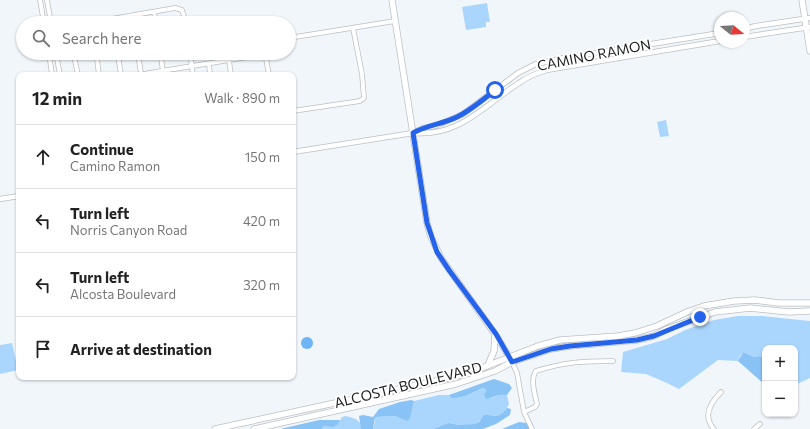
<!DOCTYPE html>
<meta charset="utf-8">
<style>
body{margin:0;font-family:Commissioner,sans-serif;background:#f6f6f6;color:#222}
.controls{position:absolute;right:12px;bottom:12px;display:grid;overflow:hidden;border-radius:8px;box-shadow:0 1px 3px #0004}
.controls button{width:36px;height:36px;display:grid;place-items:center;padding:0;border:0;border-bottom:1px solid #e0e0e0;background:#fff;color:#222;font:20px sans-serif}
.compass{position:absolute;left:714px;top:12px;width:36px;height:36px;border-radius:50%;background:#fff;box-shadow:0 1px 3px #0004;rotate:108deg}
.stop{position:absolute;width:12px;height:12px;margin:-9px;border:3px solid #2563eb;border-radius:50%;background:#fff}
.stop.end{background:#2563eb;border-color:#fff;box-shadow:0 1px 4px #0008}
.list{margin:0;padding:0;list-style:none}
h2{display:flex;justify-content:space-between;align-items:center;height:52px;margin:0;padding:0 16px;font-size:17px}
h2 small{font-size:13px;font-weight:400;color:#767676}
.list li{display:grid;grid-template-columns:26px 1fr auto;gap:12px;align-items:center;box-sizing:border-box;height:64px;padding:0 16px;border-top:1px solid #e0e0e0}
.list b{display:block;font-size:15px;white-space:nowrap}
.list p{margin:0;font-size:13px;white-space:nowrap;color:#767676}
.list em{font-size:13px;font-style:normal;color:#767676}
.icon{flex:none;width:22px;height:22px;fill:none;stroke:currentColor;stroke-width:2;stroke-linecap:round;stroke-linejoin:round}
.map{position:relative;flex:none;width:810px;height:429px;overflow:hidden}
.search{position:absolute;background:#fff;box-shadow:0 1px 3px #0004;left:16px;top:16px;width:280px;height:44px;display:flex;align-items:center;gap:10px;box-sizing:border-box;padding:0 14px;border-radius:22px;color:#767676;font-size:15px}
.panel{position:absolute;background:#fff;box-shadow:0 1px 3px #0004;left:16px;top:72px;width:280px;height:308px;border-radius:8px}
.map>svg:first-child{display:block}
.green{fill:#aad6fd}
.forest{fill:#89c2f5}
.water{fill:#6db5f4}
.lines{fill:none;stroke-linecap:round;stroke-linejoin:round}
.minor-casing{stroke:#bbc0c4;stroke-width:5.5}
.tertiary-casing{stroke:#bbc0c4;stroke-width:6}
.secondary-casing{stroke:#bbc0c4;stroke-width:7}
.minor{stroke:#fff;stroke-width:4}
.tertiary{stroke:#fff;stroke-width:4.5}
.secondary{stroke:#fff;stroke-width:5.5}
.route{stroke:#2563eb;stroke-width:5}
.labels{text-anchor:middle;stroke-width:4;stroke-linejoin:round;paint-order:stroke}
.street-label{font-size:14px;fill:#1d1e20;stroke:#fff}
</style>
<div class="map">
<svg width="810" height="429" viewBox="0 0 810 429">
<rect width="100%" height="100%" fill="#f1f6fb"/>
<!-- green -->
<path class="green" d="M487,3l3,19h-4v5l-20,3 -4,-23z
M666,120l3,16 -9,1 -3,-15z
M738,316h24l48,5v57l-15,7v-37h-30v11l-5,-3 -6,1 -11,-5 -3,4 -2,5 -20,-1 -39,29 -12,-6 -21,-9 -25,-2 2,-20 44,-13 18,-9 29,-10z
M12,343l6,27 -18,4v-29z
M483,388l5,2 3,8 13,-5 3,2 2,9 -5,10 -5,2 -11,-1 -13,9 -7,1h-8l-12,-2 -15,6h-60l2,-8 -1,-4 21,-1 13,4 3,-5 3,-14 25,-6h10l2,3c12,1 22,-6 32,-10z
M346,416c8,2 16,4 15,13h-39l2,-3c10,1 13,0 18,-9z"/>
<!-- forest -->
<path class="forest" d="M743,352l11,5 6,-1 5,3v26l-27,-24z
M494,379l15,5 3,4 -5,7c-7,-2 -13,2 -21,4l-2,-4 3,-5 -4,-2c-10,4 -20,11 -32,10l-2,-3z
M411,400l3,1 -3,14 -3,6 -13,-5 -20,1 -2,12h-12l-2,-13 4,-1 10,2 6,-8 21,-7z
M507,408l4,1 -1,6 -14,9 -13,5h-50l15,-6 12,2 15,-1 5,-3 4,-6c11,0 16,4 23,-7z
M319,420h21l-2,4 -5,3 -9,-1 -2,3h-42z
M519,422l8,1 3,6h-28z"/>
<!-- water -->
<path class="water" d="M301 343a6 6 0 1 1 12 0a6 6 0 1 1-12 0Z"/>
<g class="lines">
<!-- minor casing -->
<g class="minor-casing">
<path id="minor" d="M40,0l4,23
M47,0l4,23
M154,12l2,11
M133,15l1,8
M223,21v2
M88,23l87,-15 7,2 4,13
M289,38l106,-17
M49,53l3,22
M56,53l4,22
M138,53l3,21
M190,53l3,22
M228,53l3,22
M265,53l4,22
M118,56l3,19
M161,58l2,13
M97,59l2,16
M75,61l3,14
M209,64l1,11
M137,75l111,-18 11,-4
M293,111l67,-10 4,-3 -2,-24 -9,-46
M512,362l5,11 7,39 8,17
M524,412l11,-5 2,-3c-2,-9 -7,-25 -1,-33 29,-9 47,-10 77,-10
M714,429c-12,-13 -3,-27 7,-37
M754,429l6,-5"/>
</g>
<!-- tertiary casing -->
<g class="tertiary-casing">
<path id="tertiary" d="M744,29l12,-3 54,-8
M744,37l66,-10
M413,133l10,-5 12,-2 28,-12 55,-41 18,-9 28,-6 156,-25
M293,152l120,-19c47,4 70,-27 106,-50 8,-6 18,-10 28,-13l173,-29
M0,199l19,-3"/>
</g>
<!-- secondary casing -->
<g class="secondary-casing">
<path id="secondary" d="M392,0l35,223 4,14 10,21 54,76 15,24
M802,0l8,51
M488,365l6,-14 1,-17
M215,429l230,-50 24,-6 69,-27 22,-6 58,-4 17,-3 22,-7 30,-14 17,-6 30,-5 21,-1 24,3h31
M254,429l202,-45 39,-13 17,-9 39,-13 19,-3 67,-6 17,-4 13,-7 48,-17 35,-4 39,4 21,-1"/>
</g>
<!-- minor -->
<use href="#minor" class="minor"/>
<!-- tertiary -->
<use href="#tertiary" class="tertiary"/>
<!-- secondary -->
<use href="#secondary" class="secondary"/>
</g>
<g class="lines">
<!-- route -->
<path class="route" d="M495,90c-12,10 -24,20 -38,27 -14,7 -30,8 -44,16l14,90 10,29 12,18 47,64 16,28 39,-13 19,-3 67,-6 17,-4 46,-19"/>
</g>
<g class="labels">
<!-- street labels -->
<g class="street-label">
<text transform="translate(594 55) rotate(-11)" y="5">CAMINO RAMON</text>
<text transform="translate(408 385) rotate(-14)" y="5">ALCOSTA BOULEVARD</text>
</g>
</g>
</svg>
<div class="controls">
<button>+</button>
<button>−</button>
</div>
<svg class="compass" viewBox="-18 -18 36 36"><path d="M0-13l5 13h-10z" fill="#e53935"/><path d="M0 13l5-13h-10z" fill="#767676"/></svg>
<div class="stop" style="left:495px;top:90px"></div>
<div class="stop end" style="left:700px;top:317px"></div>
<div class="search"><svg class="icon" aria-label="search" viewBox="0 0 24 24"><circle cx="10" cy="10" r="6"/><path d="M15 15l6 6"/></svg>Search here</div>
<section class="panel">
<h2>12 min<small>Walk · 890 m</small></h2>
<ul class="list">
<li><svg class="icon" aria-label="ahead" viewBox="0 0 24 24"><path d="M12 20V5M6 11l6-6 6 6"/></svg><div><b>Continue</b><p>Camino Ramon</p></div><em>150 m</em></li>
<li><svg class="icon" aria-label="left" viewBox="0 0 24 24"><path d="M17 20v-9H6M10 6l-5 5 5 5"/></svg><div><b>Turn left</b><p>Norris Canyon Road</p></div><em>420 m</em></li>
<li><svg class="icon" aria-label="left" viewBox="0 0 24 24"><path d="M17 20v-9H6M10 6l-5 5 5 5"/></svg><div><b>Turn left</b><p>Alcosta Boulevard</p></div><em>320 m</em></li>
<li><svg class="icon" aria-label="arrive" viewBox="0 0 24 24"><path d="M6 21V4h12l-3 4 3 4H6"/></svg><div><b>Arrive at destination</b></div></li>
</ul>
</section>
</div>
